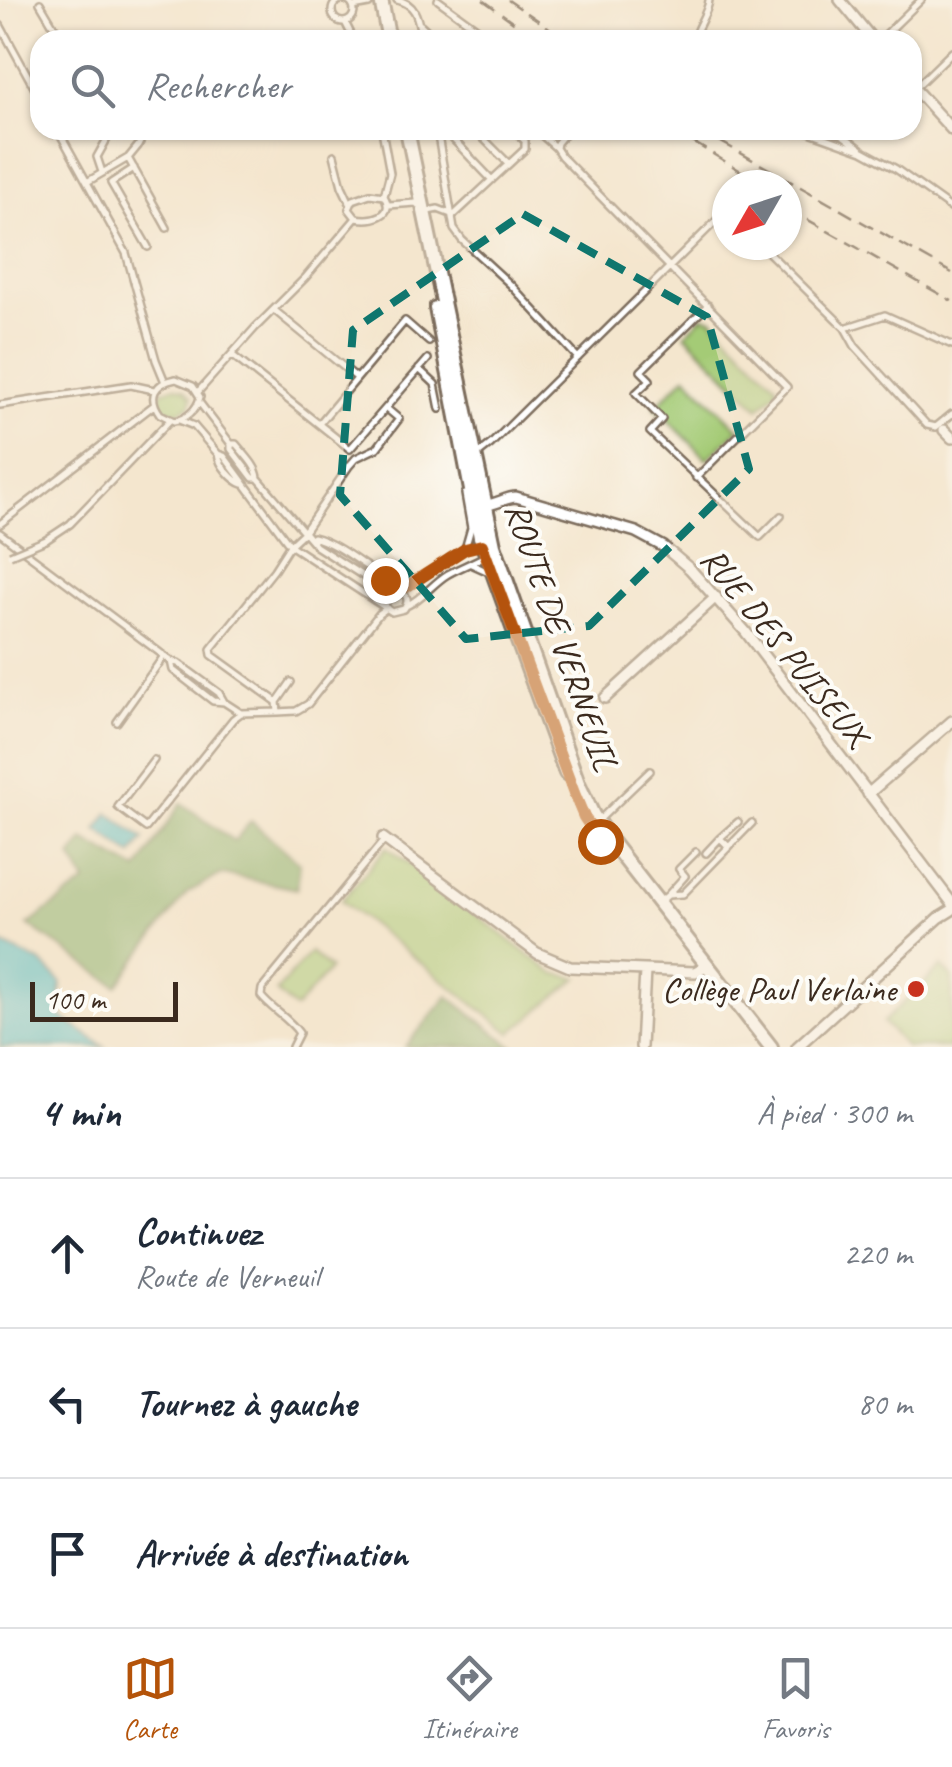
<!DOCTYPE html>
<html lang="fr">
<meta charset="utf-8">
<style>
body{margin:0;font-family:Caveat,sans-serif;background:#f2f2f3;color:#1f2937}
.compass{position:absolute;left:712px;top:170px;width:90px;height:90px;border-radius:50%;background:#fff;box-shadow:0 2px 8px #0004;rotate:231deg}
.scale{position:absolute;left:30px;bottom:25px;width:148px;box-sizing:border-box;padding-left:10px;border:5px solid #3b2a1e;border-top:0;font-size:28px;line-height:35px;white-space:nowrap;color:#3b2a1e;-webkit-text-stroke:8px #fdfcf7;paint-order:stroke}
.stop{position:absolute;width:30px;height:30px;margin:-22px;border:8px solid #b45309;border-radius:50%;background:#fff}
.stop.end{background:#b45309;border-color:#fff;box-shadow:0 2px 10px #0008}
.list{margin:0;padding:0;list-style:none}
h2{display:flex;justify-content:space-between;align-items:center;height:130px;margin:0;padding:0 40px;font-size:42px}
h2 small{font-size:32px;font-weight:400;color:#747a83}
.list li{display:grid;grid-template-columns:65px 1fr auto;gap:30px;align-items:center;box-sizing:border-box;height:150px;padding:0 40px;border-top:2px solid #e0e1e3}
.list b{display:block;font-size:38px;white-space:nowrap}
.list p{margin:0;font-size:32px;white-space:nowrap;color:#747a83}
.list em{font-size:32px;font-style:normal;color:#747a83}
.icon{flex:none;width:55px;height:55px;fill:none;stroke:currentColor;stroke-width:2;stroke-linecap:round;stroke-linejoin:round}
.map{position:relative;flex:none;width:952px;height:1047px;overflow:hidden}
.search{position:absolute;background:#fff;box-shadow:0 2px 8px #0004;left:30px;right:30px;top:30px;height:110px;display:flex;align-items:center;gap:25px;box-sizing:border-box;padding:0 35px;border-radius:30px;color:#747a83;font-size:38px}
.sheet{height:580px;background:#fff}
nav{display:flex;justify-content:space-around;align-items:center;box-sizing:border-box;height:140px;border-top:2px solid #e0e1e3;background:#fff;font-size:28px;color:#747a83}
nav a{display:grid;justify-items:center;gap:5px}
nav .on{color:#b45309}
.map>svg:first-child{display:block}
.green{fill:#a4cb76;stroke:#707a4a;stroke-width:2.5}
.forest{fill:#83af67;stroke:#5f6c42;stroke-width:2.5}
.water{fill:#4ebcc7;stroke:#447372;stroke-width:2.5}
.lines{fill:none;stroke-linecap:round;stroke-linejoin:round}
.lane-casing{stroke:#7c6c5c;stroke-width:10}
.street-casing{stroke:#7c6c5c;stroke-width:14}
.secondary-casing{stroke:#7c6c5c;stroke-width:18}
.lane{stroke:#fff;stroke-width:5}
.street{stroke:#fff;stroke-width:9}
.secondary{stroke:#fff;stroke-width:12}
.rail{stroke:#3b2a1e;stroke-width:2.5;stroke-dasharray:15 8;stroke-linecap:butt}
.lane-bridge-casing{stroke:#7c6c5c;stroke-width:10;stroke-linecap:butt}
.lane-bridge{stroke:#fff;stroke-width:5}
.route{stroke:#b45309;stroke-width:12}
.marked{fill:none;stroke:#0f766e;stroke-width:8;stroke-dasharray:20 12;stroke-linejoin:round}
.poi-dot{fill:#c8321e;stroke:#fdfcf7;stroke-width:4}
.labels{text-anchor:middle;stroke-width:8;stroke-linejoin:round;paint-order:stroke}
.street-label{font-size:35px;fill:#3b2a1e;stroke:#fdfcf7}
.poi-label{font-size:35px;fill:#3b2a1e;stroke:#fdfcf7;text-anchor:end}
</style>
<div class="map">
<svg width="952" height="1047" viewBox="0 0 952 1047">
<rect width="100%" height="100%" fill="#fdfcf7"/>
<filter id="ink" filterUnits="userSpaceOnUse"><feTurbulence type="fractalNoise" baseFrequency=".01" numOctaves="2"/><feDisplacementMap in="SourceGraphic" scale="20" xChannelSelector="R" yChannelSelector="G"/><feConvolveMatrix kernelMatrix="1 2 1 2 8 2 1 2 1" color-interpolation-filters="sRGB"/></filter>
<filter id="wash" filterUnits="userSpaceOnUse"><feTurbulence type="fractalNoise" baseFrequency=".0048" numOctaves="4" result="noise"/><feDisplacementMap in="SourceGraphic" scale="40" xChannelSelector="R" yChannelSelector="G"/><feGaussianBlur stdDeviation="2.25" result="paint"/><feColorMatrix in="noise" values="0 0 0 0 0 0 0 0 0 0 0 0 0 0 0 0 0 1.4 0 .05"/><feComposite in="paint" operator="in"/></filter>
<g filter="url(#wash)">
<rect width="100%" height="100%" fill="#f4e6ce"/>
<!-- green -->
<path class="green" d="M703,316l9,3 64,65 1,7 -18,17 -74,-74z
M686,376l53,53 -32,30 -52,-52z
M174,386l10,3 8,8 -2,8c-10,9 -24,10 -31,-4l3,-10z
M387,847l166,126 25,5 -67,55 -170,-132z
M310,952l20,17 -35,40 -19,-17z
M942,966l10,11v70h-46l-23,-25z"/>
<!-- forest -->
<path class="forest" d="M181,803l53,38 17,-20 49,42 -3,26 -75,-15 -35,19 -70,93 -89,-61 58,-43 -15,-25 13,-17 54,30z
M448,996l66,51h-109z"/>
<!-- water -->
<path class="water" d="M109,813l35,26 -12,16 -35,-25z
M0,943l42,20 19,19 -1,34 45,31h-105z"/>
</g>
<g filter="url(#ink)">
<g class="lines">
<!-- lane casing -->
<g class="lane-casing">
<path id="lane" d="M397,0c21,4 21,21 25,40
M438,0l55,40
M332 11a11 11 0 1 1 22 0a11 11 0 1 1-22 0Z
M40,3l22,37
M353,7l16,-3
M345,22l9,18
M0,25l40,73
M421,25l16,15
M694,40c2,-14 14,-26 15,-40
M880,40l41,-40
M915,88l37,-36
M58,130l68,123 30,107 9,22
M382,130l8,43 -6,23
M437,130l17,99 8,11 49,45 67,73
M442,130l8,6 42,44
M475,130l34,34
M536,130l20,18
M568,130l-11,13 -1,5 5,8 226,231 -91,91
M804,130l59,21 33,18 56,40
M836,130l25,19
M334,155l8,31 8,17
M129,157l9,-11 8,-16
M134,168l-23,15 37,64
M102,172l-5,-15 15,-27
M87,182l41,-24 39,70
M389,205l27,-2 3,3
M428,211l10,-2 13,5
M452,217l73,-68v-8l-12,-11
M761,245l84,83 40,-13 67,30
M708,305l-67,66 9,9 -14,13 26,26 -12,13 110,105 21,-21
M274,310l83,68
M845,328l10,18 72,79 9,2 16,-13
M232,355l118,94 78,-90
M419,369l16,15 5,25
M176,379l17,7 7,11c-3,13 -14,22 -26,24l-14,-7c-13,-18 -5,-31 16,-35z
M198,392l57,-64 50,-50 51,-60c16,3 40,-2 28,-22l-14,-2 -17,6 -4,9 7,9
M199,402l32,42h5c8,10 21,22 22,34l58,68 72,46
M0,405l131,-20 23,5
M386,408l13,11 -22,29 -21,10 -7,8 -45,66 -14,13 -16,25 -63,79 1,6 65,47 1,10 18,-1 12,-7 71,-90 8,-6
M179,420l15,6 24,28 6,2 66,89 102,67 12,-3c5,-7 4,-13 -3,-18l-10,-1 -6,9 1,8
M319,424l86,-103 24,21
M231,444v5l22,29h5
M218,454c1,11 15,27 25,30
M477,455l14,-11 228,-226 8,1
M0,524l154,-119
M0,533l171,128 7,2 41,30 5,9
M313,537c34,9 58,40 93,50
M46,540l24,-16 100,-104
M465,549l6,-21 -6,-34
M471,564l20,9
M404,589l61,-40 15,-4
M408,605c16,-8 25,-22 40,-31 13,-7 26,-12 39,-19
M171,661l2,9 40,31 11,1 17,11 37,-1
M277,702l14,-20
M117,722l47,-66
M154,760l-36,47 28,21 87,-109 8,-6
M599,820l51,-49
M729,847l-9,-9 18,-16
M706,853l14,-15
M668,895l17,-19 -6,-7 17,-17
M662,900l6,-5 15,-1 69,-71
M292,1047l7,-14c-10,-15 -27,-23 -38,-37l1,-7 123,-150"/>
</g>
<!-- street casing -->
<g class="street-casing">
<path id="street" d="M840,0l33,40
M912,86l40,44
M944,430l8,8
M481,504c10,4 24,-7 35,-7l120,35 28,15 26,22 55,62 207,272
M605,698l111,-101
M868,794l84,-73
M383,838l154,115 33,14 125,5 12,-7
M641,1047l4,-76
M797,1047l142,-129 13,-8"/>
</g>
<!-- secondary casing -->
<g class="secondary-casing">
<path id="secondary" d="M381,0l8,40
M407,130l87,415 84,238 15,32 16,24 162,208
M436,308l44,229 86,236"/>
</g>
<!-- lane -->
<use href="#lane" class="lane"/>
<!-- street -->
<use href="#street" class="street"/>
<!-- secondary -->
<use href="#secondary" class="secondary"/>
<!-- rail -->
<path class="rail" d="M483,0l55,40
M508,0l59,40
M673,130l91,55
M700,130l252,143
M787,208l165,93"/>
<!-- lane-bridge casing -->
<g class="lane-bridge-casing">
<path id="lane-bridge" d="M10,555l36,-15"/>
</g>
<!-- lane-bridge -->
<use href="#lane-bridge" class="lane-bridge"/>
</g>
</g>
<g class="lines" filter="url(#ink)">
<!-- route -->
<path class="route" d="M385,580l21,7 59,-38 17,-4 92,248 10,24 16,24"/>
</g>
<!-- marked area -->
<path d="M0 0H952V1047H0ZM523,214l184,103 42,152 -160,157 -123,13 -126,-144 13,-165z" fill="#f4e6ce" fill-opacity=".55" fill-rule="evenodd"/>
<path class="marked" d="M523,214l184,103 42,152 -160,157 -123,13 -126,-144 13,-165z"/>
<!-- markers -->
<circle class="poi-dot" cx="916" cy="989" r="10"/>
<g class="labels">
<!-- street labels -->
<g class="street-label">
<text transform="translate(562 636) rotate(71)" y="12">ROUTE DE VERNEUIL</text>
<text transform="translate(785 646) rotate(51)" y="12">RUE DES PUISEUX</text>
</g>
<!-- poi labels -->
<g class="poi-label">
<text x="896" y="1001">Collège Paul Verlaine</text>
</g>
</g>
</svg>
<svg class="compass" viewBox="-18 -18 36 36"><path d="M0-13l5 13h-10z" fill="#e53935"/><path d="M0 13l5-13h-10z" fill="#747a83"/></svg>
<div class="scale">100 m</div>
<div class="stop" style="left:600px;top:841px"></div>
<div class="stop end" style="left:385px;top:580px"></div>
<div class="search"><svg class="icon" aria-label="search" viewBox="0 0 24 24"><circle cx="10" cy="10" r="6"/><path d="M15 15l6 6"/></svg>Rechercher</div>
</div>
<section class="sheet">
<h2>4 min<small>À pied · 300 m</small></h2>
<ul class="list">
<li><svg class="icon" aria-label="ahead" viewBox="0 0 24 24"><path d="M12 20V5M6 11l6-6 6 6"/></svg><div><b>Continuez</b><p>Route de Verneuil</p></div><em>220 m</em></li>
<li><svg class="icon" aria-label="left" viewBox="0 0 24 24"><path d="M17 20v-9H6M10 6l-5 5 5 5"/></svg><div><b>Tournez à gauche</b></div><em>80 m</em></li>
<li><svg class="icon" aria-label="arrive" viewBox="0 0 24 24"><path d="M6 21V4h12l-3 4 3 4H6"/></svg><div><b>Arrivée à destination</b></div></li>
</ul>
</section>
<nav>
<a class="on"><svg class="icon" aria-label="map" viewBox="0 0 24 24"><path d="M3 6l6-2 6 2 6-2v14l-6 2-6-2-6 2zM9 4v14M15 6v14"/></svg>Carte</a>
<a><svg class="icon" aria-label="directions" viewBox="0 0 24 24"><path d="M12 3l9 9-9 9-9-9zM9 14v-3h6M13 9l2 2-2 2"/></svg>Itinéraire</a>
<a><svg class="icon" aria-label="saved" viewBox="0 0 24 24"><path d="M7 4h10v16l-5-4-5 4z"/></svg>Favoris</a>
</nav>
